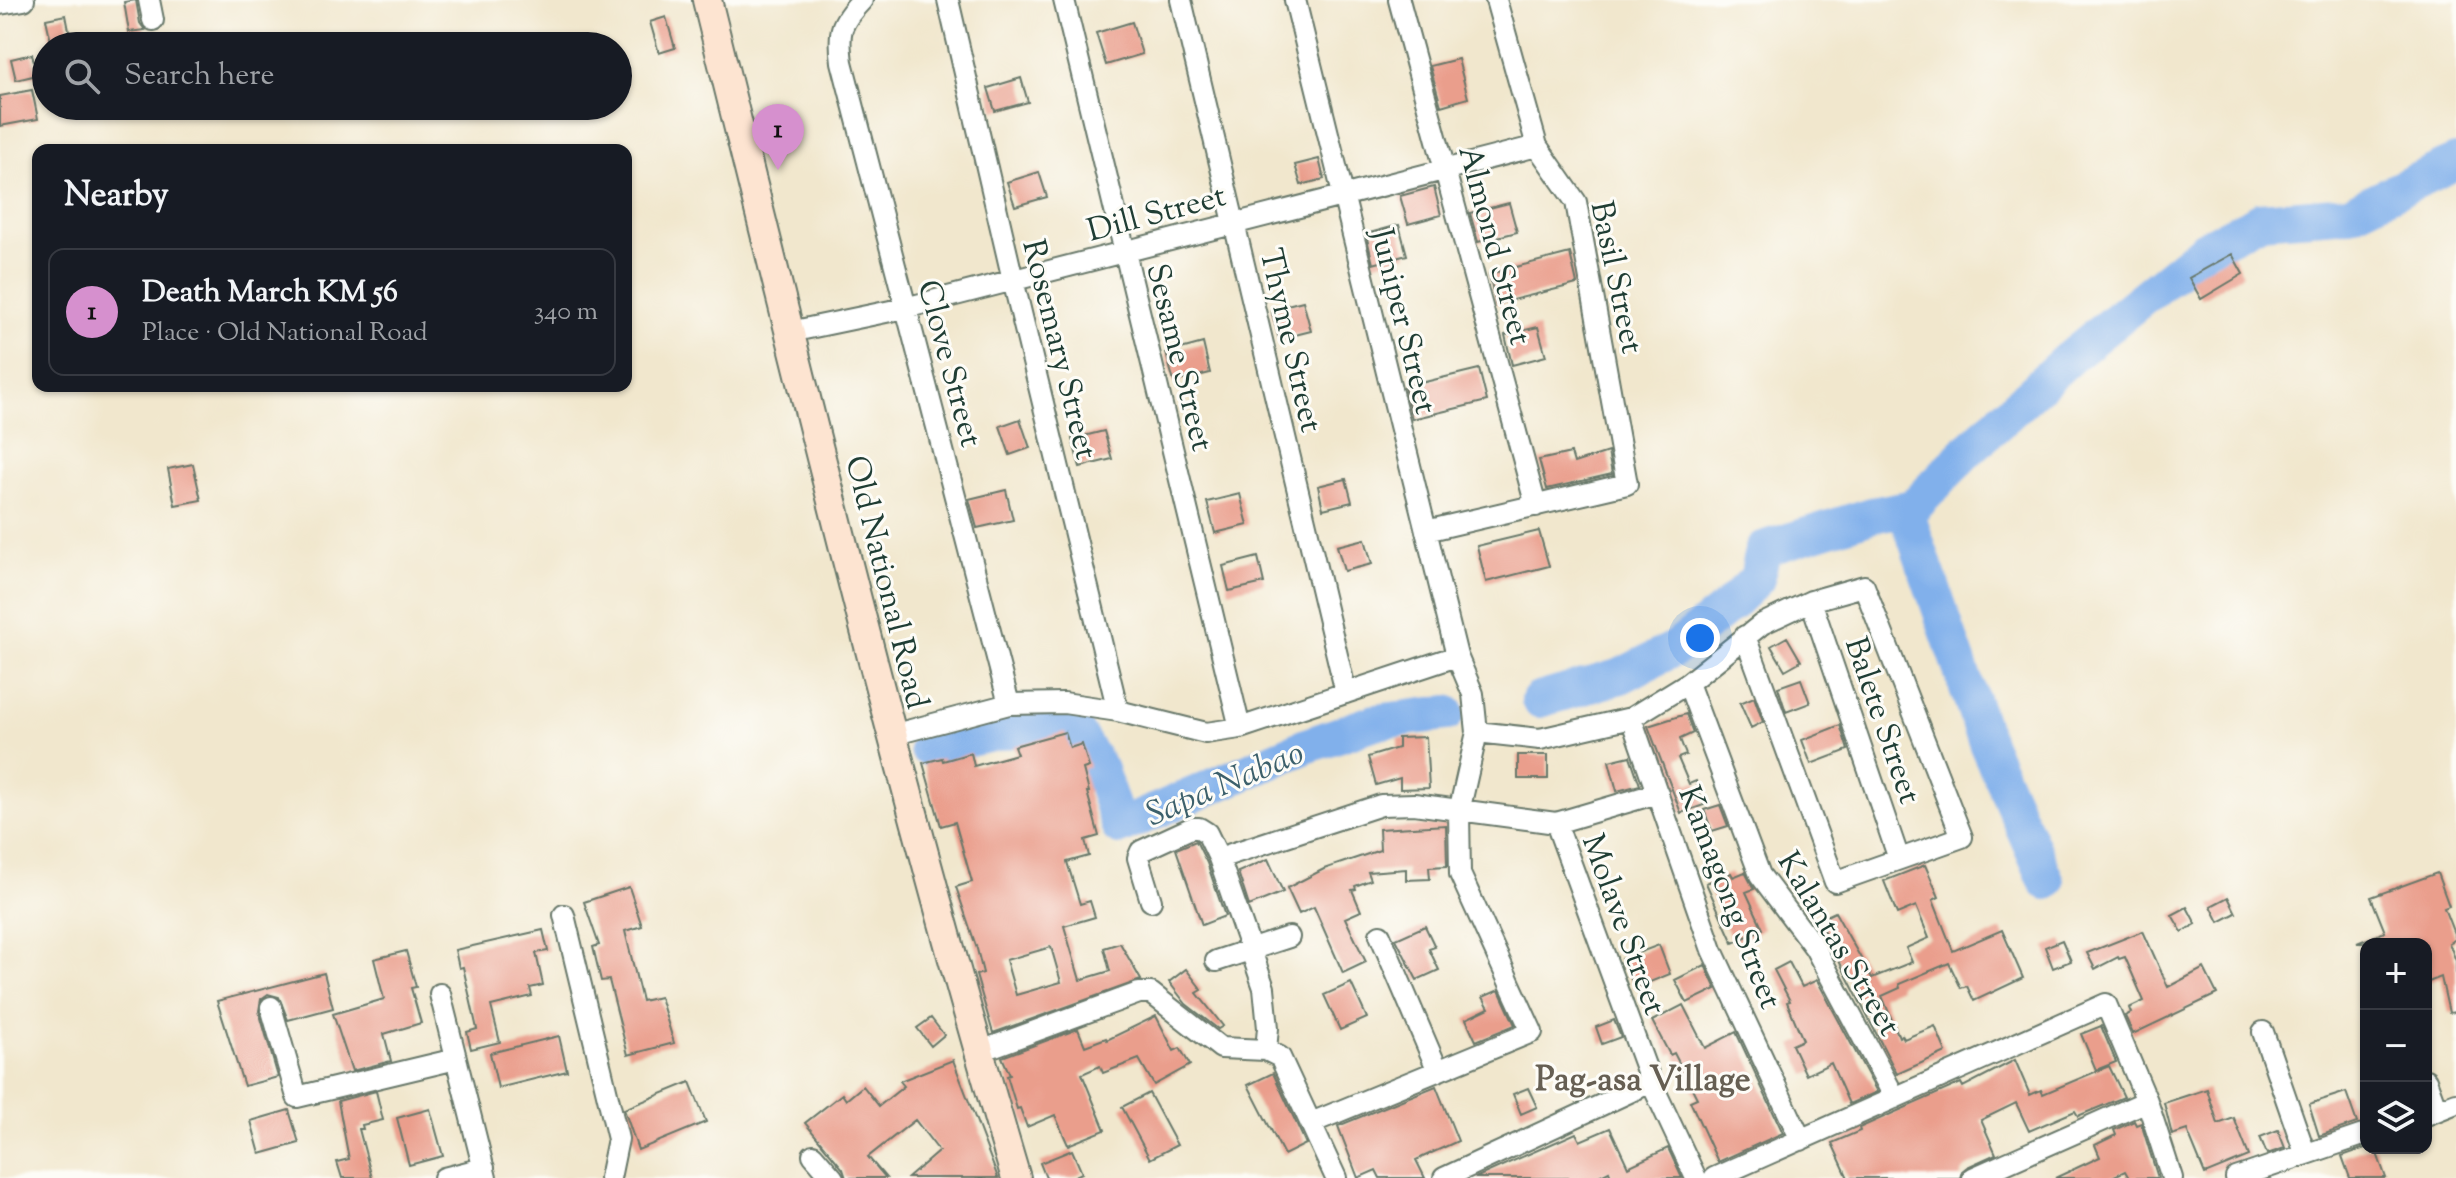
<!DOCTYPE html>
<meta charset="utf-8">
<style>
body{margin:0;font-family:"Sorts Mill Goudy",serif;background:#20242c;color:#f1f3f6}
.controls{position:absolute;right:24px;bottom:24px;display:grid;overflow:hidden;border-radius:16px;box-shadow:0 2px 6px #0004}
.controls button{width:72px;height:72px;display:grid;place-items:center;padding:0;border:0;border-bottom:2px solid #363941;background:#171b24;color:#f1f3f6;font:40px sans-serif}
.you{position:absolute;left:1700px;top:638px;width:28px;height:28px;margin:-20px;border:6px solid #fff;border-radius:50%;background:#1a73e8;box-shadow:0 0 0 12px #1a73e833}
.badge{display:grid;place-items:center;width:52px;height:52px;border-radius:50%;background:#d690ce;color:#111;font-size:26px;font-weight:700}
.pin{position:absolute;translate:-50% -66px;filter:drop-shadow(0 2px 4px #0008)}
.pin::after{content:'';position:absolute;top:42px;width:28px;height:24px;background:inherit;clip-path:polygon(0 0,100% 0,50% 100%)}
.list{margin:0;padding:0;list-style:none}
h2{display:flex;justify-content:space-between;align-items:center;height:104px;margin:0;padding:0 32px;font-size:34px}
h2 small{font-size:26px;font-weight:400;color:#9ea1a6}
.list li{display:grid;grid-template-columns:52px 1fr auto;gap:24px;align-items:center;box-sizing:border-box;height:128px;margin:0 16px 16px;padding:0 16px;border:2px solid #363941;border-radius:16px}
.list b{display:block;font-size:30px;white-space:nowrap}
.list p{margin:0;font-size:26px;white-space:nowrap;color:#9ea1a6}
.list em{font-size:26px;font-style:normal;color:#9ea1a6}
.icon{flex:none;width:44px;height:44px;fill:none;stroke:currentColor;stroke-width:2;stroke-linecap:round;stroke-linejoin:round}
.map{position:relative;flex:none;width:2456px;height:1178px;overflow:hidden}
.search{position:absolute;background:#171b24;box-shadow:0 2px 6px #0004;left:32px;top:32px;width:600px;height:88px;display:flex;align-items:center;gap:20px;box-sizing:border-box;padding:0 28px;border-radius:44px;color:#9ea1a6;font-size:30px}
.panel{position:absolute;background:#171b24;box-shadow:0 2px 6px #0004;left:32px;top:144px;width:600px;height:248px;border-radius:16px}
.map>svg:first-child{display:block}
.lines{fill:none;stroke-linecap:round;stroke-linejoin:round}
.river{stroke:#81b0eb;stroke-width:36}
.building{fill:#ea9e8c;fill-rule:evenodd}
.street-casing{stroke:#68786a;stroke-width:24}
.secondary-casing{stroke:#68786a;stroke-width:32}
.street{stroke:#fff;stroke-width:20}
.secondary{stroke:#fde4d1;stroke-width:28}
.labels{text-anchor:middle;stroke-width:6;stroke-linejoin:round;paint-order:stroke}
.street-label{font-size:32px;fill:#1f3d34;stroke:#fdfcf7}
.water-label{font-size:34px;font-style:italic;fill:#3c606b;stroke:#fdfcf7}
.neighbourhood-label{font-size:34px;font-weight:bold;fill:#665f53;stroke:#fdfcf7}
</style>
<div class="map">
<svg width="2456" height="1178" viewBox="0 0 2456 1178">
<rect width="100%" height="100%" fill="#fdfcf7"/>
<filter id="ink" filterUnits="userSpaceOnUse"><feTurbulence type="fractalNoise" baseFrequency=".0125" numOctaves="2"/><feDisplacementMap in="SourceGraphic" scale="16" xChannelSelector="R" yChannelSelector="G"/><feConvolveMatrix kernelMatrix="1 2 1 2 8 2 1 2 1" color-interpolation-filters="sRGB"/></filter>
<filter id="wash" filterUnits="userSpaceOnUse"><feTurbulence type="fractalNoise" baseFrequency=".006" numOctaves="4" result="noise"/><feDisplacementMap in="SourceGraphic" scale="32" xChannelSelector="R" yChannelSelector="G"/><feGaussianBlur stdDeviation="1.8" result="paint"/><feColorMatrix in="noise" values="0 0 0 0 0 0 0 0 0 0 0 0 0 0 0 0 0 1.4 0 .05"/><feComposite in="paint" operator="in"/></filter>
<g filter="url(#wash)">
<rect width="100%" height="100%" fill="#f1e7cd"/>
<g class="lines">
<!-- river -->
<path class="river" d="M1905,509l82,236 60,137
M1539,700l82,-24 55,-28 53,-42 28,-27 6,-30 109,-34 42,-8 50,-53 106,-97 135,-109 55,-28 89,-7 107,-51
M927,748l140,-30 33,52 19,57 187,-81 69,-24 72,-9"/>
</g>
<g id="blocks">
<!-- building -->
<path class="building" d="M136,0l4,23 5,7 -16,2 -5,-30z
M66,15l6,31h-20l-6,-27z
M666,17l9,31 -16,5 -9,-31z
M1132,22l10,32 -36,11 -10,-32z
M32,54l5,21 -21,5 -5,-21z
M1458,59l10,39 -27,8 -11,-40z
M1021,78l7,24 -33,9 -7,-23z
M32,90l6,29 -38,7v-30z
M1319,159l5,20 -23,6 -6,-20z
M1039,172l8,25 -32,9 -8,-24z
M1434,187l7,28 -33,9 -8,-28z
M1509,203l8,29 -39,10 -8,-29z
M1399,225l8,30 -34,9 -7,-30z
M1570,253l7,31 -81,20 -7,-30z
M2232,254l11,20 -42,25 -12,-21z
M1303,301l8,30 -32,8 -8,-30z
M1538,327l8,29 -34,9 -7,-30z
M1203,343l7,30 -36,9 -8,-29z
M1479,369l8,32 -75,18 -8,-32z
M1020,419l10,29 -20,7 -10,-29z
M1104,431l8,28 -32,8 -8,-28z
M1608,452l4,22 -65,15 -8,-29 32,-7 3,10z
M193,464l8,36 -26,5 -7,-36z
M1346,479l6,23 -29,7 -5,-23z
M1006,490l7,30 -36,8 -8,-29z
M1240,494l8,31 -33,8 -8,-31z
M1539,531l10,35 -63,16 -9,-36z
M1365,539l7,25 -28,7 -7,-25z
M1258,557l6,26 -35,8 -6,-25z
M1787,637l14,24 -16,9 -14,-24z
M1801,679l9,24 -24,9 -8,-25z
M1754,697l9,25 -12,6 -11,-25z
M1686,714l7,19 -13,6 6,16 -8,3 11,26 7,-3 8,24 -23,8 -33,-87z
M1840,725l8,25 -37,14 -9,-24z
M1065,732l5,16 12,-4 7,23 -6,2 6,23h-2l12,44 -14,4 4,16 -22,6 13,42 10,-3 5,16 -31,9 16,54 30,-9 -6,-23 16,-5 21,37 -148,53 -17,-58 7,-2 -6,-24 -21,-62 16,-5 -17,-60 -14,4 -18,-63 19,-5 1,3 28,-8 3,13 43,-12 -3,-8zM1051,947l10,35 -45,13 -10,-35z
M1426,737l3,51 -29,1v-11l-24,7 -8,-28 30,-9v-10z
M1518,755h30v24h-30z
M1630,756l10,29 -23,6 -8,-30z
M1720,805l8,21 -16,5 -8,-21z
M1446,825l1,41 -18,1 1,12 -24,1v-11l-38,3 3,8 -16,6 1,3 -4,1 9,21 -16,7 21,44 -23,11 -29,-66 -15,7 -12,-26 37,-19 56,-19 -1,-21z
M1196,841l11,22 18,53 -23,9 -26,-76z
M1268,859l15,33 -34,14 -11,-34z
M1925,865l14,32 -6,3 20,51 49,-21 21,48 -49,23 -7,-15 -6,2 -12,-25 -50,21 1,4 -18,8 17,41 3,-2 2,4 31,-13 11,26 -49,22 -79,-154 17,-8 37,66 40,-16 -6,-14 23,-10 -13,-32 -19,8 -13,-33z
M1745,872l9,17 -8,3 17,37 -30,14 -27,-60 25,-10 2,4z
M2437,873l12,33 -5,2 12,31 -7,4 7,18v51l-7,1 -8,-36 -15,6v-39l-69,-1 28,-11 -14,-35z
M629,887l13,39 -17,5 17,70 18,-4 14,46 -46,12 -19,-75 -8,1 -8,-34 6,-2 -15,-43z
M2228,897l8,16 -17,9 -8,-16z
M2187,907l9,17 -14,8 -10,-17z
M1425,926l10,21 -6,2 10,21 -22,10 -21,-41z
M543,930l5,21 -12,2 7,32 -13,3 2,8 -41,10 9,36 -29,7 -4,-17 10,-3 -14,-62 -4,1 -4,-18z
M2143,931l25,56 36,-19 13,26 -84,40 -8,-18 6,-3 -2,-5 15,-7 -19,-44 -6,2 -1,-2 -23,12 -8,-16z
M2062,940l9,21 -18,7 -8,-21z
M1659,945l11,29 -35,14 -13,-29z
M406,951l10,36 -5,1 10,35 -37,11 7,27 -39,10 -19,-57 51,-15 -10,-40z
M1789,962l13,25 15,-7 60,112 -28,12 -18,-41 -25,12 -14,-30 11,-5 -16,-38 3,-1 -16,-31z
M1705,965l11,24 -29,14 -12,-23z
M1186,969l16,21 -5,3 26,33 -5,3 -32,-25 -17,-22z
M324,973l9,35 -45,12 -9,-23 -11,-3 -7,5 -2,12 19,66 -34,9 -27,-85z
M1351,983l16,35 -27,12 -16,-35z
M1499,990l16,35 -39,16 -10,-22 23,-11 -6,-11z
M1683,1005l22,43 31,-16 47,101 -65,29 -28,-61 7,-3 -23,-45 -4,2 -18,-34z
M1156,1016l18,35 6,-3 10,17 -36,20 -15,-26 -36,14 -3,-7 -18,8 23,56 -37,15 -13,-30 -28,12 -7,-19 -3,1 -10,-33 3,-1 -8,-18 76,-28 7,17 21,-8 1,2z
M931,1018l13,17 -13,11 -14,-18z
M1614,1020l7,17 -19,7 -6,-17z
M2101,1026l15,36 -20,8 -15,-36z
M559,1036l8,35 -69,17 -8,-35z
M953,1060l45,118h-90l31,-27 -24,-31 -47,37 18,21h-40l-3,-9 -38,-46 37,-29 4,6 17,-14 16,20 25,-20 -4,-5z
M2015,1060l15,35 11,-5 2,4 66,-28 15,31 -46,19 -3,-5 -46,20 -13,-28 -35,17 15,34 -29,13 -5,4 -2,7h-112l-16,-35 28,-12 -1,-3 102,-45 2,4z
M1273,1073l33,71 -22,11 -36,-70z
M690,1082l16,40 -68,28 -14,-41z
M1436,1086l22,55 -42,19 9,18h-45l-4,-8 -18,8 -20,-52z
M1528,1088l9,19 -16,7 -8,-20z
M2207,1089l11,35 16,-6 15,38 -44,18 -18,-44 -15,5 -8,-32z
M376,1091l7,29 -21,5 1,4h-4l13,49h-30l-5,-16 12,-3 -11,-58z
M2346,1092l11,31 -38,13 -10,-32z
M1149,1093l28,52 -27,14 -28,-52z
M430,1109l13,47 -34,9 -12,-47z
M289,1110l10,33 -39,11 -9,-33z
M2134,1121l2,4 5,-2 17,55h-29l-4,-7 -15,7h-55l45,-21 -5,-12 21,-10 -2,-5z
M1610,1128l18,39 40,-19 14,30h-76l5,-2 -2,-5 -14,7h-120l101,-45 4,8z
M2278,1130l7,18 -18,6 -7,-17z
M2365,1148h10l11,30h-36l-8,-22z
M1072,1150l10,23 -11,5h-25l-6,-15z"/>
</g>
</g>
<g filter="url(#ink)">
<use href="#blocks" fill-opacity="0" stroke="#68786a" stroke-width="2"/>
<g class="lines">
<!-- street casing -->
<g class="street-casing">
<path id="street" d="M149,0l4,20
M862,0c-22,23 -24,31 -20,62l167,642
M948,0l65,280 105,431
M1064,0l176,728
M1181,0l165,693
M1295,0l162,656 16,38 4,38 -18,80 1,62 72,158 -221,91
M1399,0l137,506
M0,4l24,-4
M790,332l115,-24 632,-162
M1426,531l201,-47 -51,-282 -39,-56 -41,-146
M1811,601l88,258
M1688,683l72,192 55,73 80,150
M1631,718l81,232 89,190
M1477,732l63,7 91,-21 57,-35 74,-59 49,-23 53,-15 98,251 -127,45 -90,-246
M892,735l117,-31 55,-1 54,8 88,22 34,-5 217,-72
M1556,823l95,259 45,96
M1219,858l162,-53 33,-1 142,19 102,-30
M1151,901l-13,-43 3,-7 50,-23h8l8,5 12,25 45,130 4,40 -2,22
M564,915l54,224 -8,39
M1380,935l58,136
M1216,961l73,-24
M440,994l46,184
M271,1007l26,90 159,-38
M2263,1032l42,121
M978,1052l161,-59h12l70,55 45,2 14,7 56,121
M2426,1080l7,19 -2,14 -5,2
M2431,1113l25,-10
M813,1155l20,23
M444,1178l40,-10
M1444,1178l207,-96
M1714,1178l392,-174 41,97 25,77
M1973,1178l174,-77
M2236,1178l130,-44"/>
</g>
<!-- secondary casing -->
<g class="secondary-casing">
<path id="secondary" d="M707,0c98,394 193,789 309,1178"/>
</g>
<!-- street -->
<use href="#street" class="street"/>
<!-- secondary -->
<use href="#secondary" class="secondary"/>
</g>
</g>
<g class="labels">
<!-- street labels -->
<g class="street-label">
<text transform="translate(1156 212) rotate(-15)" y="11">Dill Street</text>
<text transform="translate(1496 245) rotate(75)" y="11">Almond Street</text>
<text transform="translate(1618 277) rotate(78)" y="11">Basil Street</text>
<text transform="translate(1405 321) rotate(76)" y="11">Juniper Street</text>
<text transform="translate(1292 340) rotate(77)" y="11">Thyme Street</text>
<text transform="translate(1061 349) rotate(76)" y="11">Rosemary Street</text>
<text transform="translate(1181 357) rotate(76)" y="11">Sesame Street</text>
<text transform="translate(951 363) rotate(75)" y="11">Clove Street</text>
<text transform="translate(888 582) rotate(76)" y="11">Old National Road</text>
<text transform="translate(1884 720) rotate(71)" y="11">Balete Street</text>
<text transform="translate(1731 897) rotate(69)" y="11">Kamagong Street</text>
<text transform="translate(1625 924) rotate(70)" y="11">Molave Street</text>
<text transform="translate(1840 943) rotate(59)" y="11">Kalantas Street</text>
</g>
<!-- water labels -->
<g class="water-label">
<text transform="translate(1224 782) rotate(-23)" y="12">Sapa Nabao</text>
</g>
<!-- neighbourhood labels -->
<g class="neighbourhood-label">
<text x="1643" y="1090">Pag-asa Village</text>
</g>
</g>
</svg>
<div class="controls">
<button>+</button>
<button>−</button>
<button><svg class="icon" aria-label="layers" viewBox="0 0 24 24"><path d="M12 4l9 5-9 5-9-5zM3 14l9 5 9-5"/></svg></button>
</div>
<div class="you"></div>
<div class="pin badge" style="left:778px;top:170px">1</div>
<div class="search"><svg class="icon" aria-label="search" viewBox="0 0 24 24"><circle cx="10" cy="10" r="6"/><path d="M15 15l6 6"/></svg>Search here</div>
<section class="panel">
<h2>Nearby<small></small></h2>
<ul class="list">
<li><span class="badge">1</span><div><b>Death March KM 56</b><p>Place · Old National Road</p></div><em>340 m</em></li>
</ul>
</section>
</div>
